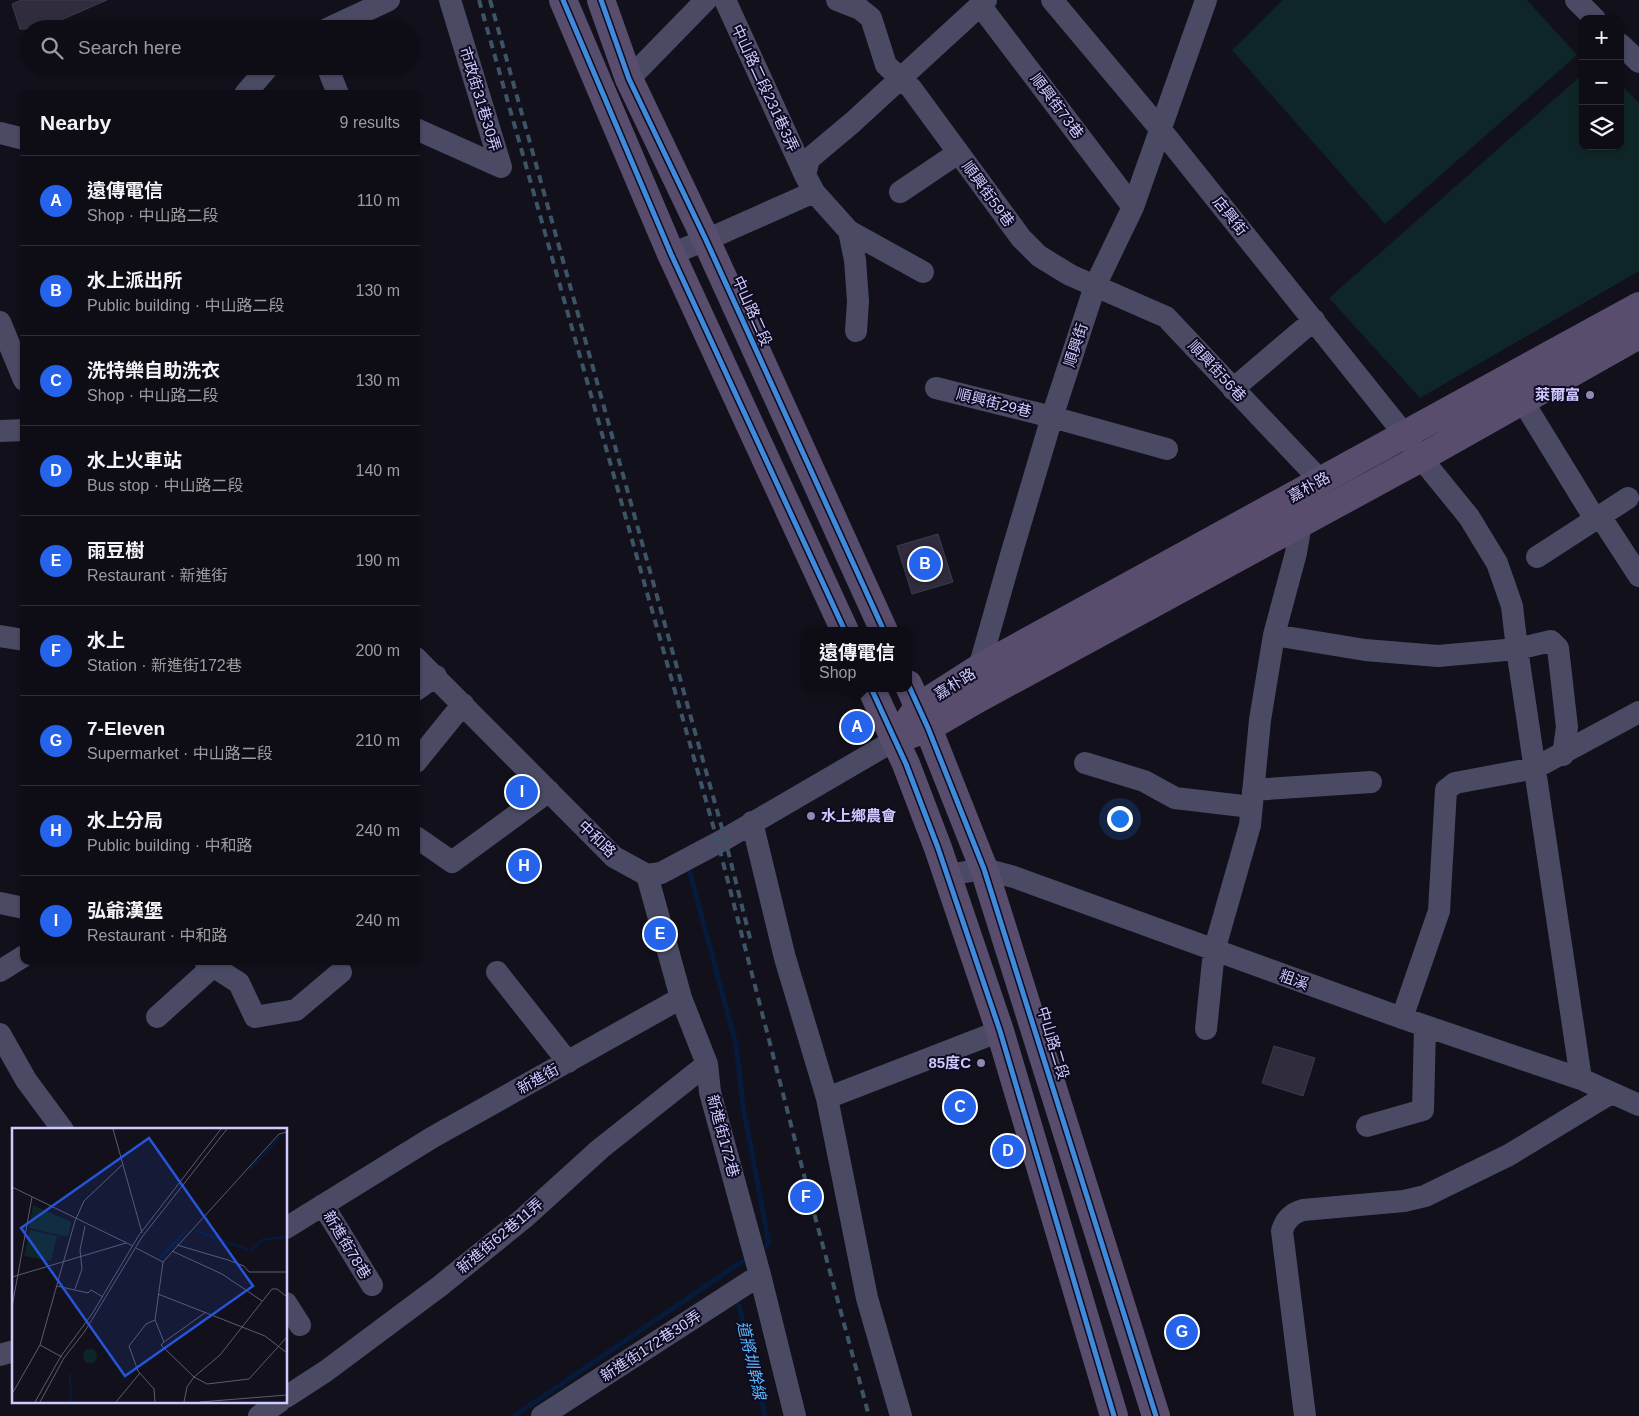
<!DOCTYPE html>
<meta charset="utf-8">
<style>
body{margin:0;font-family:Arial,"Noto Sans TC",sans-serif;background:#17151d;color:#f1f3f6}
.controls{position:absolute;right:15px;top:15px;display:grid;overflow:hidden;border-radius:10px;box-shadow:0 1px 4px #0004}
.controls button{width:45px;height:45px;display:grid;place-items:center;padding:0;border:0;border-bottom:1px solid #2e2c34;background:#0e0c14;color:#f1f3f6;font:25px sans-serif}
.you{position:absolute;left:1119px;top:818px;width:18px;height:18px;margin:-12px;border:4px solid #fff;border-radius:50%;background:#1a73e8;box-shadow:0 0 0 8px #1a73e833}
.badge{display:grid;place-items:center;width:32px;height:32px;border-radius:50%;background:#2563eb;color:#fff;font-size:16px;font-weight:700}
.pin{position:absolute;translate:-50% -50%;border:2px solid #fff;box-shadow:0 1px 5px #0006}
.popup{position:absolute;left:802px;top:627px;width:110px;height:65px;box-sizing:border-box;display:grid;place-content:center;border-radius:10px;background:#0e0c14;filter:drop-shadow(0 1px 4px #0005);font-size:16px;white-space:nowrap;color:#9b9ba0}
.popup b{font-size:19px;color:#f1f3f6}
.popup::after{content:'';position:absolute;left:50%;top:100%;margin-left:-10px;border:10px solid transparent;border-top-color:#0e0c14}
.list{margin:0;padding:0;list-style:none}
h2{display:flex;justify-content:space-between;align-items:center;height:65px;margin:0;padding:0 20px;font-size:21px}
h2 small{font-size:16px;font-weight:400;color:#9b9ba0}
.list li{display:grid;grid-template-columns:32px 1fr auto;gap:15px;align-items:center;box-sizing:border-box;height:90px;padding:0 20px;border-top:1px solid #2e2c34}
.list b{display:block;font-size:19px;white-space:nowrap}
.list p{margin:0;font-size:16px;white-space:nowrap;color:#9b9ba0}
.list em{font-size:16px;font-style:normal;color:#9b9ba0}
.icon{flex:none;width:28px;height:28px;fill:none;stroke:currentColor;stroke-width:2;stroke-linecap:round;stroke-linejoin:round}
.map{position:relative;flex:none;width:1639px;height:1416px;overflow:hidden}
.search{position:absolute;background:#0e0c14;box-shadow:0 1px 4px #0004;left:20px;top:20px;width:400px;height:55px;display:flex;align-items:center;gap:12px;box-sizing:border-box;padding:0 18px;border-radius:28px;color:#9b9ba0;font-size:19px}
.panel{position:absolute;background:#0e0c14;box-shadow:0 1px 4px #0004;left:20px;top:90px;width:400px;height:875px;border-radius:10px}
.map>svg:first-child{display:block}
.green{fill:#0e2627}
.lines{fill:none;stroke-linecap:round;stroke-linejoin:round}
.stream{stroke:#061a3c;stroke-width:5}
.building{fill:#302c3e;stroke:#3d3950}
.minor{stroke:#4a4a64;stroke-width:22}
.major{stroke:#594d6e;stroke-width:28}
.rail{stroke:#3d5366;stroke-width:4;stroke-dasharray:8 6;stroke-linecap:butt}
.cycleway-casing{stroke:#0e0b20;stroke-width:8}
.cycleway{stroke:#408adc;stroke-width:5}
.poi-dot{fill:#8d89af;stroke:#0e0b20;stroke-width:2}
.labels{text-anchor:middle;stroke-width:4;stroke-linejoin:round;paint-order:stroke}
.street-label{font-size:15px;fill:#cfcaff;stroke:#0e0b20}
.poi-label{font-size:15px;font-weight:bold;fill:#cfcaff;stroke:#0e0b20;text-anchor:end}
.water-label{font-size:16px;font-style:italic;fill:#58b5ff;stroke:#0e0b20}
.inset-river{fill:none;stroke:#061a3c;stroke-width:2.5}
.inset-road{fill:none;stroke:#5e5a76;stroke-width:1}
.view{fill:#2654da;fill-opacity:0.15;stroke:#2654da;stroke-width:2.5}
.inset-edge{fill:none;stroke:#cfcaff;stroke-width:2.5}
</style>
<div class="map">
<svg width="1639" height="1416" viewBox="0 0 1639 1416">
<rect width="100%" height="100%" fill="#12101b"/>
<!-- green -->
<path class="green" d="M1283,0h244l50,55 -192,169 -153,-174z
M1583,74v72h37v-62l19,19v168l-219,127 -91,-100z"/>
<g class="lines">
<!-- stream -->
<path class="stream" d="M690,873l46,171 7,62 26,138 -3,2
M739,1305l26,111
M514,1416l229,-155"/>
</g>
<!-- building -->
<path class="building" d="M21,0h86l-67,29h-20l-8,-25z
M938,534l15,48 -41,12 -15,-48z
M1274,1046l41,12 -12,38 -41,-13z"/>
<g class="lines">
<!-- minor -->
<path class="minor" d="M725,0l80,175
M837,0l23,9 11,9 15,47 25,23 110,150 18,18 31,19 96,42 155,164
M1052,0l109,130 244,305 16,23 48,59 28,46 15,43 5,43 64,430
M1576,0l19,19
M980,5l153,202
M327,29l62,-29
M1620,44l19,18
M327,66l11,28
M629,79l77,-79
M245,94l24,-28
M416,129l85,38 -51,-167
M0,133l24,6
M814,192l35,39 6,29 3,41 -2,30
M900,192l58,-39
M849,231l74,41
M671,254l35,-14 108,-48 -9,-17 4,-16 44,-37 133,-122
M0,322l24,58
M1517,384l5,16 73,119
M936,388l116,29 115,32
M1233,389l81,-69
M0,431l24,-1
M1600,516l39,60
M1537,557l91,-59
M1274,635l91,15 73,6 79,-7 34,-8 7,7 9,79 -4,28
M0,636l24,4
M416,658l198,199 33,18 14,-2 64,-34 170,-99
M978,678l1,-10 32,-113 41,-138 43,-131 38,-79 73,-207
M416,690l20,-14
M416,762l47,-58
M1085,763l59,18 31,17 76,9
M1253,790l118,-8
M752,822l33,136 42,140 40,200 34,118
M416,837l36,25 97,-71
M647,875l34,123 26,66 3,28 50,183 35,141
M947,875l37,-6 30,8 388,141 179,61 58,26
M0,903l24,5
M205,961l34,22 16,34 41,-7 45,-38
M0,971l24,-15
M497,972l71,90
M157,1017l62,-56
M1402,1018l37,-107 7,-121 9,-7 80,-15 104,-56
M1206,1029l8,-78 36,-126 10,-105 14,-85 22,-82 5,-30
M0,1034l26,46 37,50
M827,1098l173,-67
M1367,1126l56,-16 2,-83
M323,1205l49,80
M286,1228l147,-91 248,-139
M286,1303l14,22
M0,1355l14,-4
M286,1397l40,-26 114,-85 84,-68 76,-69 107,-85
M259,1416l20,-14
M542,1416l218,-141
M1305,1416l-23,-185c3,-11 10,-18 21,-21l101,-9 21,-5 84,-41 102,-62"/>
<!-- major -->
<path class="major" d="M563,0l108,254 174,377
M601,0l28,79 77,161 178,391
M908,684l20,44 56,141 172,547
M871,688l35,76 32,84 62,183 114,385
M895,740l23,-33 61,-39 660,-362
M895,740l33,-12 48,-28 445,-242 218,-123"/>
<!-- rail -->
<path class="rail" d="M479,0l239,843 92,355 59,218
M490,0l235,839 26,103"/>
<!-- cycleway casing -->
<g class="cycleway-casing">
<path id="cycleway" d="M563,0l108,254 174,377
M601,0l28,79 77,161 178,391
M908,684l20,44 56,141 172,547
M871,688l35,76 32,84 62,183 114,385"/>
</g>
<!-- cycleway -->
<use href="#cycleway" class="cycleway"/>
</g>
<!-- markers -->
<g class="poi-dot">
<circle cx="1590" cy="395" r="5"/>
<circle cx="811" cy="816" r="5"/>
<circle cx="981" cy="1063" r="5"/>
</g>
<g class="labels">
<!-- street labels -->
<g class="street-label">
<text transform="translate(765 88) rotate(65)" y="5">中山路二段231巷3弄</text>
<text transform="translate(480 99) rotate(73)" y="5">市政街31巷30弄</text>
<text transform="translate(1057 106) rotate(53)" y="5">順興街73巷</text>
<text transform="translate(988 194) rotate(54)" y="5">順興街59巷</text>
<text transform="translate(1230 216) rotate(51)" y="5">店興街</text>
<text transform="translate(752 311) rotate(66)" y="5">中山路二段</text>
<text transform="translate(1076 345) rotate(-72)" y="5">順興街</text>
<text transform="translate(1217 371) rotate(47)" y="5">順興街56巷</text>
<text transform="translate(994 403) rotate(14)" y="5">順興街29巷</text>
<text transform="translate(1309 487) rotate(-29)" y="5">嘉朴路</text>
<text transform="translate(955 684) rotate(-32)" y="5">嘉朴路</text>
<text transform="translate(597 839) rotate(44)" y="5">中和路</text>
<text transform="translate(1294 980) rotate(20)" y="5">粗溪</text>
<text transform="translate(1053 1043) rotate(73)" y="5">中山路二段</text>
<text transform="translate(538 1079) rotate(-29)" y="5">新進街</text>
<text transform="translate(723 1136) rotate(75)" y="5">新進街172巷</text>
<text transform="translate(500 1236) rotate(-40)" y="5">新進街62巷11弄</text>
<text transform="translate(347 1245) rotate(59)" y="5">新進街78巷</text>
<text transform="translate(651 1346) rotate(-33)" y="5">新進街172巷30弄</text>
</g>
<!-- poi labels -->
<g class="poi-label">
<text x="1580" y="400">萊爾富</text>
<text x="821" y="821" text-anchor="start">水上鄉農會</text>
<text x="971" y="1068">85度C</text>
</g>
<!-- water labels -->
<g class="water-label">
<text transform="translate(752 1360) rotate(77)" y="6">道將圳幹線</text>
</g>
</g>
<!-- overview -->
<g transform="translate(12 1128)">
<rect width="275" height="275" fill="#12101b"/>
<path d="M21,77l38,17 -3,15 -39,-9zM18,102l27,6 -6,25 -27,-5zM71 228a7 7 0 1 1 14 0a7 7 0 1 1-14 0Z" fill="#0e2627"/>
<path class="inset-river" d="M238,41l32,-34M183,102l53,20M238,123l12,-11 25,-3M148,130l29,-30M58,246l1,28"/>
<path class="inset-road" d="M101,1l29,104M0,59l121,59M165,117l51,15 16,6 5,6h38M124,120l27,14M160,123l50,23 40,27M151,134l-8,58 9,22 -3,3 33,32 13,7 42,-5 38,-42M151,134l116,-128 8,-2M0,149l114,-34M45,158l31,7 3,-3 12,7M63,161l7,-20 -2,-19 5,-24M146,166l107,42 22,17M0,179l20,-110M143,192l-9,4 -17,22 9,25 16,18 1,13M152,214l42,-30M50,229l-22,-12 35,-124 9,-20 38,-36M0,266l28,-49M23,274l26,-46 31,-42 47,-79 82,-106M28,274l24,-44 21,-27 57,-94 85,-108M104,274l24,-29M172,274l3,-15 7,-10 26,-22 52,-66h5l10,8M188,274l87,-7"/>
<path class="view" d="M137,10l104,148 -128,90 -104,-148z"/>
<rect width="275" height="275" class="inset-edge"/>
</g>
</svg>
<div class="controls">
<button>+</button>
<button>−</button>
<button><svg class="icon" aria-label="layers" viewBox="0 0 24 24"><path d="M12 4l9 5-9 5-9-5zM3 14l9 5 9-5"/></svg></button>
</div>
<div class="you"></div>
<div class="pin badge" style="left:857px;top:727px">A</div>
<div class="popup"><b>遠傳電信</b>Shop</div>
<div class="pin badge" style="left:925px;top:564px">B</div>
<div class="pin badge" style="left:960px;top:1107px">C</div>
<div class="pin badge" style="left:1008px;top:1151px">D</div>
<div class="pin badge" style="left:660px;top:934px">E</div>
<div class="pin badge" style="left:806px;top:1197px">F</div>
<div class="pin badge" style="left:1182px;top:1332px">G</div>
<div class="pin badge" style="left:524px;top:866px">H</div>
<div class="pin badge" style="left:522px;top:792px">I</div>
<div class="search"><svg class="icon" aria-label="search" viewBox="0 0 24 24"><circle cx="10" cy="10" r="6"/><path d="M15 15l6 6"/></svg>Search here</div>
<section class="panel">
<h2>Nearby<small>9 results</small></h2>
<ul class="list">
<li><span class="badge">A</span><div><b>遠傳電信</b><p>Shop · 中山路二段</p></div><em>110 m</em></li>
<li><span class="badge">B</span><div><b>水上派出所</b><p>Public building · 中山路二段</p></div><em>130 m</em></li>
<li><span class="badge">C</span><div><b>洗特樂自助洗衣</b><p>Shop · 中山路二段</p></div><em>130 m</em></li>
<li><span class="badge">D</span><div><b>水上火車站</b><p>Bus stop · 中山路二段</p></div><em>140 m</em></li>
<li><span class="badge">E</span><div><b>雨豆樹</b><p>Restaurant · 新進街</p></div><em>190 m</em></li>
<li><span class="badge">F</span><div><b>水上</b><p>Station · 新進街172巷</p></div><em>200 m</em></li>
<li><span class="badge">G</span><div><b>7-Eleven</b><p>Supermarket · 中山路二段</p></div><em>210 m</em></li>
<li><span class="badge">H</span><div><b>水上分局</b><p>Public building · 中和路</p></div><em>240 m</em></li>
<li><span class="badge">I</span><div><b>弘爺漢堡</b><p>Restaurant · 中和路</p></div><em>240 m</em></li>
</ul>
</section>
</div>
